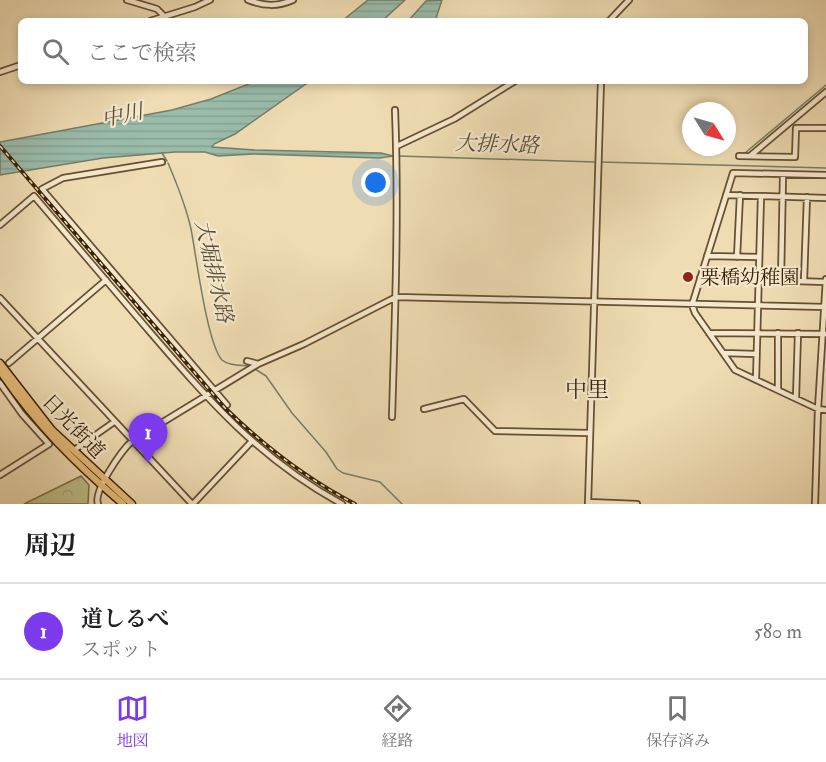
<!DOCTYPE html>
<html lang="ja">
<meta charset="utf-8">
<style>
body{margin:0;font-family:"IM FELL Double Pica","Noto Serif JP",serif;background:#f2f2f2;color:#202124}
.compass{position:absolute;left:682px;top:102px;width:54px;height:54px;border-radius:50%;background:#fff;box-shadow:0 3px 9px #0003;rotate:127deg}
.you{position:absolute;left:376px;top:183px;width:21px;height:21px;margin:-15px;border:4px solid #fff;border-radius:50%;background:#1a73e8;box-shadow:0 0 0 9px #1a73e833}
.badge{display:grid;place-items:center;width:39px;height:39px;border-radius:50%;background:#7c3aed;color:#fff;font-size:20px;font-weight:700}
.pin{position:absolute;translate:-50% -50px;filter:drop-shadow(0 2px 3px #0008)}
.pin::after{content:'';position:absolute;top:32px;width:21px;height:18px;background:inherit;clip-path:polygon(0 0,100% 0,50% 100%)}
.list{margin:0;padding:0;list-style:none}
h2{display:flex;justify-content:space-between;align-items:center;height:78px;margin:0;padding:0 24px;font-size:26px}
h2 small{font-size:20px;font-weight:400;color:#757577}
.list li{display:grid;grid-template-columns:39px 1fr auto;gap:18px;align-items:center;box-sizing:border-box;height:96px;padding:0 24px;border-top:2px solid #e0e0e0}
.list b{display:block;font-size:22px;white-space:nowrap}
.list p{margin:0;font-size:20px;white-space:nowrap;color:#757577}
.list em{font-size:20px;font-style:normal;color:#757577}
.icon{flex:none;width:33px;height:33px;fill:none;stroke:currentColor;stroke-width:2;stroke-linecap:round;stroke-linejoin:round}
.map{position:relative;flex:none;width:826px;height:504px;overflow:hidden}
.search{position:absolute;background:#fff;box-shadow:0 3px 9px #0003;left:18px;right:18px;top:18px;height:66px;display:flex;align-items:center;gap:15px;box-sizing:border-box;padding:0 21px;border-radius:9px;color:#757577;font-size:22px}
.sheet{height:174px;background:#fff}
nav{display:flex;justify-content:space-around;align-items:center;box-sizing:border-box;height:84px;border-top:2px solid #e0e0e0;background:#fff;font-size:16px;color:#757577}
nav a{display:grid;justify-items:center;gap:3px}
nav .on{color:#7c3aed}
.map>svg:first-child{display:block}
.park{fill:url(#park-crowns);stroke:#7c7047;stroke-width:1.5}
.water{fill:url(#water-rules);stroke:#747e69;stroke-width:1.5}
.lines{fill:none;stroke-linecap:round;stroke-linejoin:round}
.stream{stroke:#747e69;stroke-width:1.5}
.minor-casing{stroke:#675030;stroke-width:8}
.highway-casing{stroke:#3a2205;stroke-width:9}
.minor{stroke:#f5e8ce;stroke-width:4.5}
.highway{stroke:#e8be7a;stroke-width:6}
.rail-casing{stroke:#3a2205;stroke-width:4}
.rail{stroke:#f5e8ce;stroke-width:1.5;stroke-dasharray:4.5;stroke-linecap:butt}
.poi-dot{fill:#8f2418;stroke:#f5e8ce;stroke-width:2}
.labels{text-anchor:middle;stroke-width:4.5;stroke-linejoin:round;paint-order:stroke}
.poi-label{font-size:20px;fill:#3a2205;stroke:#f5e8ce;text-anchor:start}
.street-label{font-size:20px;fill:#3a2205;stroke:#f5e8ce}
.water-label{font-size:21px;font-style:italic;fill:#575037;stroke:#f5e8ce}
.quarter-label{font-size:22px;fill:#3a2205;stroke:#f5e8ce}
</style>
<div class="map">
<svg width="826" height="504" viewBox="0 0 826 504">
<defs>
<pattern id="park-crowns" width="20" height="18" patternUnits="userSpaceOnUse" patternTransform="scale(1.5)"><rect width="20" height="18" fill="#bfbf89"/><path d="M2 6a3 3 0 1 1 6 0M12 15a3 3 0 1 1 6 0" fill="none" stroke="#a5a475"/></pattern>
<pattern id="water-rules" width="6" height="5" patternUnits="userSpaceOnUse" patternTransform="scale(1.5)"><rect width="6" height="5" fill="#9abcab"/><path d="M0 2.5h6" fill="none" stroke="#85a192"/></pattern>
</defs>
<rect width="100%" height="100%" fill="#efdcb3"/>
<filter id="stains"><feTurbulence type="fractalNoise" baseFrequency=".00333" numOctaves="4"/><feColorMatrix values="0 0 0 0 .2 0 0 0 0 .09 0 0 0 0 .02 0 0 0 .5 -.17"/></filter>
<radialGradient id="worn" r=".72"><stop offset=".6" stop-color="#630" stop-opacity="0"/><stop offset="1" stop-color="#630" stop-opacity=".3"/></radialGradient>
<!-- park -->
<path class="park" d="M81,476l8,9 -1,19h-64z"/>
<!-- water -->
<path class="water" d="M368,0h37l-23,21h-40z
M442,0l-7,21h-27l18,-20z
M256,81h54l-75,53 -21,10 -2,3 43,3 126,3 12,3 -13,2 -127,-4 -35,2 -13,-4h-30l-72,6 -103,17v-33l172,-32 39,-11z"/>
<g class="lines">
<!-- stream -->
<path class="stream" d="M162,153l5,8
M745,153l81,-68
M398,156l197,6
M600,162l226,6
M168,163c9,21 18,43 23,66 5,25 16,115 31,131 7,6 18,5 27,6
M255,369l11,7 26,37 34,39 11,17 6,4 37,9 22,22"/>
<!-- minor casing -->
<g class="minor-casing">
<path id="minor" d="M127,0l30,9 8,8
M248,0c16,6 29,7 45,0
M150,21l45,-14 15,-7
M609,21l20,-21
M0,72l21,-7
M397,146l57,-27 61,-38
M739,156l56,1 1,-29h30
M750,156l76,-64
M162,162l-99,16 -21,11 185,216
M826,175l-93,-2 -41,132 3,8 40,57 83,39 8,1
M726,195l100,3
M0,225l34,-29c37,43 73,86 110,129 61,71 113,133 198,179
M707,256l52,1
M737,257l3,-62
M700,278l126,4
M781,280l2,-105
M804,281l3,-84
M0,298l192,206
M709,333l117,1
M723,353l33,1
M247,361l11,3
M9,363l97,-83
M756,380l5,-184
M0,383l22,31 27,30 -49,31
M778,390v-57
M796,398l2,-65
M424,409l40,-10 31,32 94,2
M392,417c3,-102 7,-205 3,-307
M77,448l37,-26
M588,502l49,2
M98,504c-5,-13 24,-54 34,-63l126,-77 46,-20 92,-47 430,10
M193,504l59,-63
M588,504l13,-423
M815,504l3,-95 8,-130"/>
</g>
<!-- highway casing -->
<g class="highway-casing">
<path id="highway" d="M0,363l52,67 80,74
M0,371c35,52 75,92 123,133"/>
</g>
<!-- minor -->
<use href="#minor" class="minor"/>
<!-- highway -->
<use href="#highway" class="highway"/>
<!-- rail casing -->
<g class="rail-casing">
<path id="rail" d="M0,146l225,262c39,38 82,71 130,96"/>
</g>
<!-- rail -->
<use href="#rail" class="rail"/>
</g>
<!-- markers -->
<circle class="poi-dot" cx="688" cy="277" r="6"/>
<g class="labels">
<!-- poi labels -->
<g class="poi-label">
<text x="700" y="284">栗橋幼稚園</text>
</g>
<!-- street labels -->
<g class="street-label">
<text transform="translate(74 426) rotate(46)" y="7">日光街道</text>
</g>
<!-- water labels -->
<g class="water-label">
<text transform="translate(122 115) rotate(-12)" y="7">中川</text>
<text transform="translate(497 144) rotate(2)" y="7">大排水路</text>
<text transform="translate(214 271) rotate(77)" y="7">大堀排水路</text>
</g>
<!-- quarter labels -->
<g class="quarter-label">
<text x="587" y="397">中里</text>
</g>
</g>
<rect width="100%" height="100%" filter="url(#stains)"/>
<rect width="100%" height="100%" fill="url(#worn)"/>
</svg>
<svg class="compass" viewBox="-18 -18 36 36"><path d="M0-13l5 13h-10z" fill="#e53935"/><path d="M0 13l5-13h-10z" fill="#757577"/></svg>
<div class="you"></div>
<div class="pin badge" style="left:148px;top:463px">1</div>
<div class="search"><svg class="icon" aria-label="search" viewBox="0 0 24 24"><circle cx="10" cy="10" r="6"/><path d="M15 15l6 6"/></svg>ここで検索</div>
</div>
<section class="sheet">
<h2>周辺<small></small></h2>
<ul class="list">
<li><span class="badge">1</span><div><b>道しるべ</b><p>スポット</p></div><em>580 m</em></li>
</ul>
</section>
<nav>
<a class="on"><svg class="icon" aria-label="map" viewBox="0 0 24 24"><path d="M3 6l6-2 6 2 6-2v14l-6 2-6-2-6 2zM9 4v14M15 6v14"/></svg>地図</a>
<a><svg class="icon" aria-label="directions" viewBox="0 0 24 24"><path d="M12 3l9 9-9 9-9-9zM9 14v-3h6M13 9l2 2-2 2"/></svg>経路</a>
<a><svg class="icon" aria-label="saved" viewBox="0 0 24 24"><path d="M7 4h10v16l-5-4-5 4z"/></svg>保存済み</a>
</nav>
